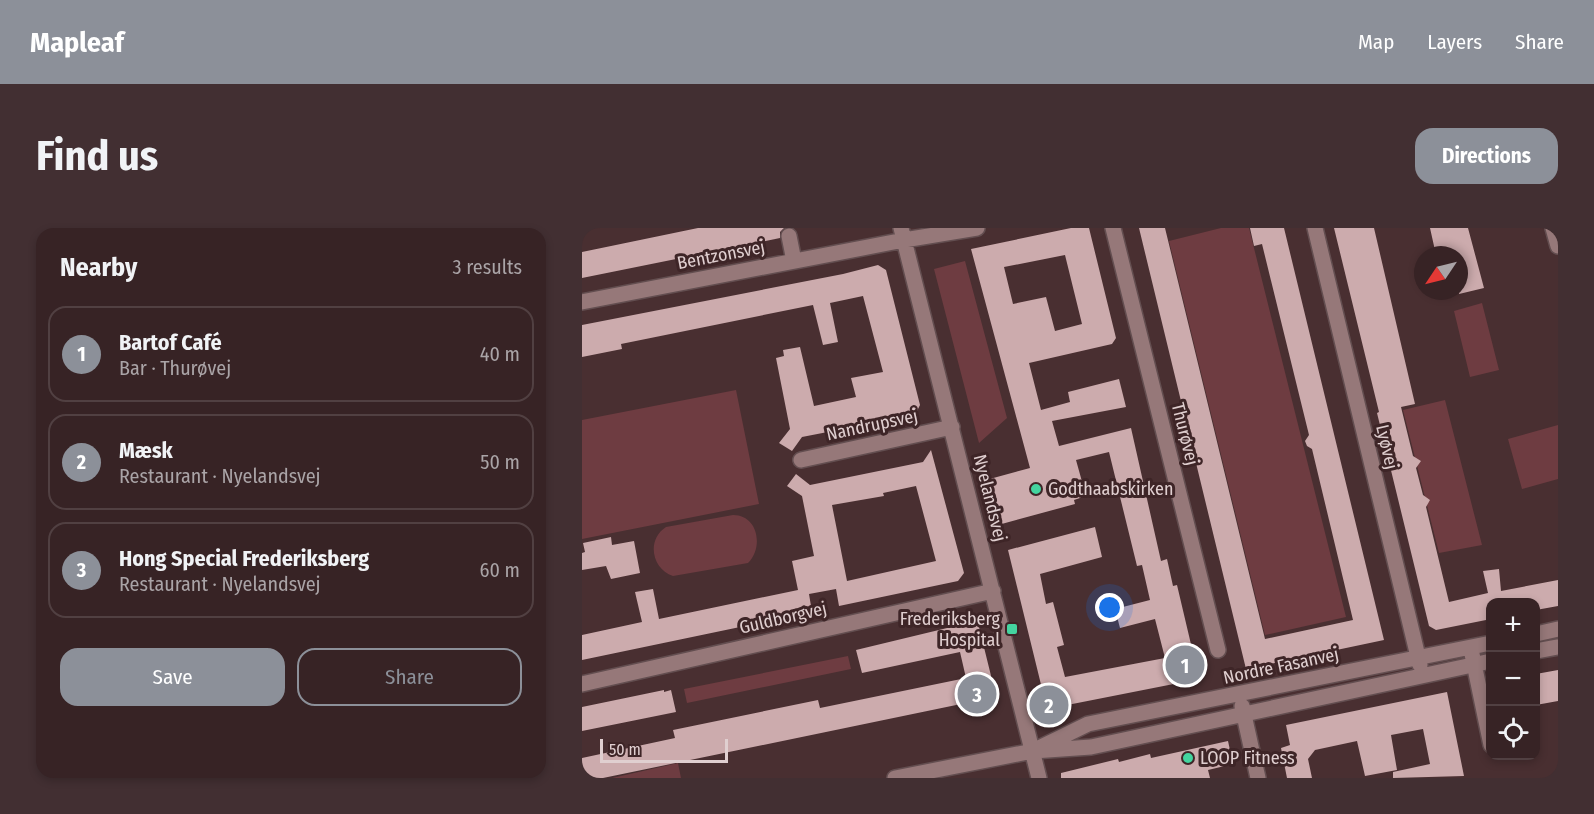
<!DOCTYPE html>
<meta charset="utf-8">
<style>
body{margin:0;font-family:"Fira Sans Condensed",sans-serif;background:#422f32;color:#f1f3f6}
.controls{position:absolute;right:18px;bottom:18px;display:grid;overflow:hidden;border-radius:12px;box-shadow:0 3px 9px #0003}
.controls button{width:54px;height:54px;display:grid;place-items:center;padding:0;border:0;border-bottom:2px solid #514042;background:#372325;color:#f1f3f6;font:30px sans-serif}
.compass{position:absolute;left:832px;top:18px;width:54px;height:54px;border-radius:50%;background:#372325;box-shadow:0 3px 9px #0003;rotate:235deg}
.scale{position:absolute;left:18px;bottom:15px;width:128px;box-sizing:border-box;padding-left:6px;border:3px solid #e0cfd0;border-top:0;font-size:16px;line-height:21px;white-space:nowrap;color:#e0cfd0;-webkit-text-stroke:4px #3e2527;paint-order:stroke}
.you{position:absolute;left:528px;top:380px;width:21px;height:21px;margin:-15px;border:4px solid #fff;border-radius:50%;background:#1a73e8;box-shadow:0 0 0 9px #1a73e833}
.badge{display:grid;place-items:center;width:39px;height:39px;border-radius:50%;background:#8c9099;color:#fff;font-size:20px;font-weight:700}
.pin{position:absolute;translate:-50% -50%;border:3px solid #fff;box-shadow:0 2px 6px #0006}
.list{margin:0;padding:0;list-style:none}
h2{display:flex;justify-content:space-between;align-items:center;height:78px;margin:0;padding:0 24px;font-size:26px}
h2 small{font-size:20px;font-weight:400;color:#aaa4a7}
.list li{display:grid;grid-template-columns:39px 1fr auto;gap:18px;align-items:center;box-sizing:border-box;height:96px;margin:0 12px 12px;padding:0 12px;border:2px solid #514042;border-radius:18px}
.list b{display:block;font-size:22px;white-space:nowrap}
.list p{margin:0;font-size:20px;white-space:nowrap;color:#aaa4a7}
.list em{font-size:20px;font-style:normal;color:#aaa4a7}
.actions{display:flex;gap:12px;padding:18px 24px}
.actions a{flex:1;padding:14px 0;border:2px solid #8c9099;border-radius:18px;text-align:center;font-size:21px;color:#8c9099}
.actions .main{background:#8c9099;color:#fff}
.icon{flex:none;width:33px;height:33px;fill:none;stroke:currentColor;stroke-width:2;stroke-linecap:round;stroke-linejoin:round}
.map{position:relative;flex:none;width:976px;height:550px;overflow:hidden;border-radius:18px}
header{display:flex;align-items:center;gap:36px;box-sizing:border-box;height:84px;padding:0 30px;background:#8c9099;color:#fff}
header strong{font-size:28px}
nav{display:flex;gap:33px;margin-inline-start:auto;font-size:21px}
.intro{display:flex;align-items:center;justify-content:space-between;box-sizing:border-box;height:144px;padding:0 36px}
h1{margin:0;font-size:42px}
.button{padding:15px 27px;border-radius:18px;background:#8c9099;color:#fff;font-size:21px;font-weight:700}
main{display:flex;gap:36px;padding:0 36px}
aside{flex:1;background:#372325;border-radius:18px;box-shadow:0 3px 9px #0003}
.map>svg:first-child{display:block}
.green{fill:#6e3c41}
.building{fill:#ccabad;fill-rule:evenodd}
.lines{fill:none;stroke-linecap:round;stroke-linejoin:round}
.minor-casing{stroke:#634e50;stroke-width:18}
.minor{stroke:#967879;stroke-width:15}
.poi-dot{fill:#44d49f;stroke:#3e2527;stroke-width:2}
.labels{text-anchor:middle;stroke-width:6;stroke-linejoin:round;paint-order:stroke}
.street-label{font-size:18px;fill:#e0cfd0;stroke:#3e2527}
.poi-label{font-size:18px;fill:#e0cfd0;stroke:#3e2527;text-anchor:start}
</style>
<header>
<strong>Mapleaf</strong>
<nav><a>Map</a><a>Layers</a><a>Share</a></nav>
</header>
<div class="intro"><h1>Find us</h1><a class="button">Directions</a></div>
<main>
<aside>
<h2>Nearby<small>3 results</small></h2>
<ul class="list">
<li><span class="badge">1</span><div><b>Bartof Café</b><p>Bar · Thurøvej</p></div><em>40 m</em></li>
<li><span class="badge">2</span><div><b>Mæsk</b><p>Restaurant · Nyelandsvej</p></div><em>50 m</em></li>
<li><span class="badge">3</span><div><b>Hong Special Frederiksberg</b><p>Restaurant · Nyelandsvej</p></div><em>60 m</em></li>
</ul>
<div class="actions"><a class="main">Save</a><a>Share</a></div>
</aside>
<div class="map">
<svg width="976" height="550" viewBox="0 0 976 550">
<rect width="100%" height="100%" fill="#492f31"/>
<!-- green -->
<path class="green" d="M639,0h28l97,389 -81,18 -96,-394z
M383,33l42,157 -28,25 -45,-174z
M900,75l17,67 -29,7 -16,-66z
M154,162l23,114 -177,35v-119z
M863,172l37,145 -43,8 -36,-143z
M976,197v54l-36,10 -14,-50z
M151,287c25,0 31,32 15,48l-75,13c-21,-7 -27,-36 -7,-49z
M266,428l3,13 -164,34 -3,-14z
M96,535l3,15h-69z"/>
<!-- building -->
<path class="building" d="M116,0h86l-4,4v6l-198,40v-26z
M489,0h18l27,110 -4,6 -83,19 12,47 29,-8 -2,-10 51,-13 7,28 -74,14 7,25 72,-18 30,133 6,-2 6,27 4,-1 21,89 -4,6 -147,29 -39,-159 87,-23 7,30 -62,17 6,30 7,-2 11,43 -7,2 8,30 100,-19 -10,-39 -35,9 -5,-19 35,-9 -8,-35 -5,1 -28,-114 -33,8 10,36 -12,4 1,4 -77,21 -12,-45 44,-12 -59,-219zM483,27l17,69 -27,7 -9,-34 -33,7 -9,-37z
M557,0h26l100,411 88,-19 -41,-171 -5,-3 -2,-5 4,-6 -47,-191 -8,2 -4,-18h34l100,412 -138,29z
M752,0h40l41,176 -14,3 12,49 8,5 -5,7 7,27 7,5 -4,7 23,95 39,-9 -5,-22 16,-2 2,22 57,-11v26l-22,4v-7h-45v16l-55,11 -7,-4 -52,-213 2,-1z
M848,0h38l16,60 -25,6v-39h-23z
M296,37l8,5 34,135 -5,10 -113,22 -10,14 -13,-8 11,-14 -14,-71 8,-2 -1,-6 17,-3 14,59 42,-9 -5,-19 32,-6 -20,-76 -33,7 8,39 -15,3 -10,-40 -192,39 1,5 -40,8v-32l261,-51z
M349,222l33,123 -6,8 -119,25 -3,-17 -27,5 3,18 -230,48v-25l60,-13 -7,-30 18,-3 6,30 139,-29 -6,-29 22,-5 -12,-60 -15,-10 9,-12 14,11 113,-23zM334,258l20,75 -89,20 -15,-76 52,-9 -1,-3z
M29,309l1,8 22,-4 6,32 -29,6 -5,-13 -24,4v-17l3,-1 -2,-9z
M390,394l7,5 16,65 -5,6 -387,80h-21v-20l93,-20 -2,-8 145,-30 2,8 146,-30 -6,-26 -98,21 -6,-23z
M976,442v31l-22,4v-31z
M82,462v2l7,-2 5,22 -94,19v-24z
M865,464l17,84 -71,2v-6l37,-8 -7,-35 -32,6 6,35 -32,6 -8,-35 -42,9 -7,9 4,19h-25l-6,-30 9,-3 -4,-20z
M646,513l5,23 -25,6 2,8h-149v-5l57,-14 1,3 31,-8 1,4z"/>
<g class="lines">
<!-- minor casing -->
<g class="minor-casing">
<path id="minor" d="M319,0l138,550
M531,0l105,422
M733,0l105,437
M971,0l5,18
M207,8l5,25
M0,74l322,-62 73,-12
M219,232l151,-33
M954,406l22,-5
M954,423l22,-4
M890,426l19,91
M0,456l411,-93
M660,478l16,72
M459,519l47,-23 403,-81
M313,550l138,-27 58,-4 400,-86"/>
</g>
<!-- minor -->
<use href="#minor" class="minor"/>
</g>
<!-- markers -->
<g class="poi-dot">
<circle cx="454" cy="261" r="6"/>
<rect x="424" y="395" width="12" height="12" rx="3"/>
<circle cx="606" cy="530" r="6"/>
</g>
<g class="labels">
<!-- street labels -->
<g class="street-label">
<text transform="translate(139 27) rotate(-11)" y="6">Bentzonsvej</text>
<text transform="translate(290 197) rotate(-12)" y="6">Nandrupsvej</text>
<text transform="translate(603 206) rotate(76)" y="6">Thurøvej</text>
<text transform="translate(805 219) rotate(77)" y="6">Lyøvej</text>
<text transform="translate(408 270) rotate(76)" y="6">Nyelandsvej</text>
<text transform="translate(201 390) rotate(-13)" y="6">Guldborgvej</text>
<text transform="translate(699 438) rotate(-12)" y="6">Nordre Fasanvej</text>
</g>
<!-- poi labels -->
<g class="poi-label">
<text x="466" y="267">Godthaabskirken</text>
<text x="418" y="397" text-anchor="end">Frederiksberg<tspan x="418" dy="21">Hospital</tspan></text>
<text x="618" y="536">LOOP Fitness</text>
</g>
</g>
</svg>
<div class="controls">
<button>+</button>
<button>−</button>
<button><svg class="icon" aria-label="locate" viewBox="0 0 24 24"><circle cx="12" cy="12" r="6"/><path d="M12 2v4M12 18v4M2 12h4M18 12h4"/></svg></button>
</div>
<svg class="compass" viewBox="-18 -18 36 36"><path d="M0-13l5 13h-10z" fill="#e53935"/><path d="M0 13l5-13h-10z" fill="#aaa4a7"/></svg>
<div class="scale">50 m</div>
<div class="you"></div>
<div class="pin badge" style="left:603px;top:437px">1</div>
<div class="pin badge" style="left:467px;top:477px">2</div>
<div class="pin badge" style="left:395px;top:466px">3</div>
</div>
</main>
